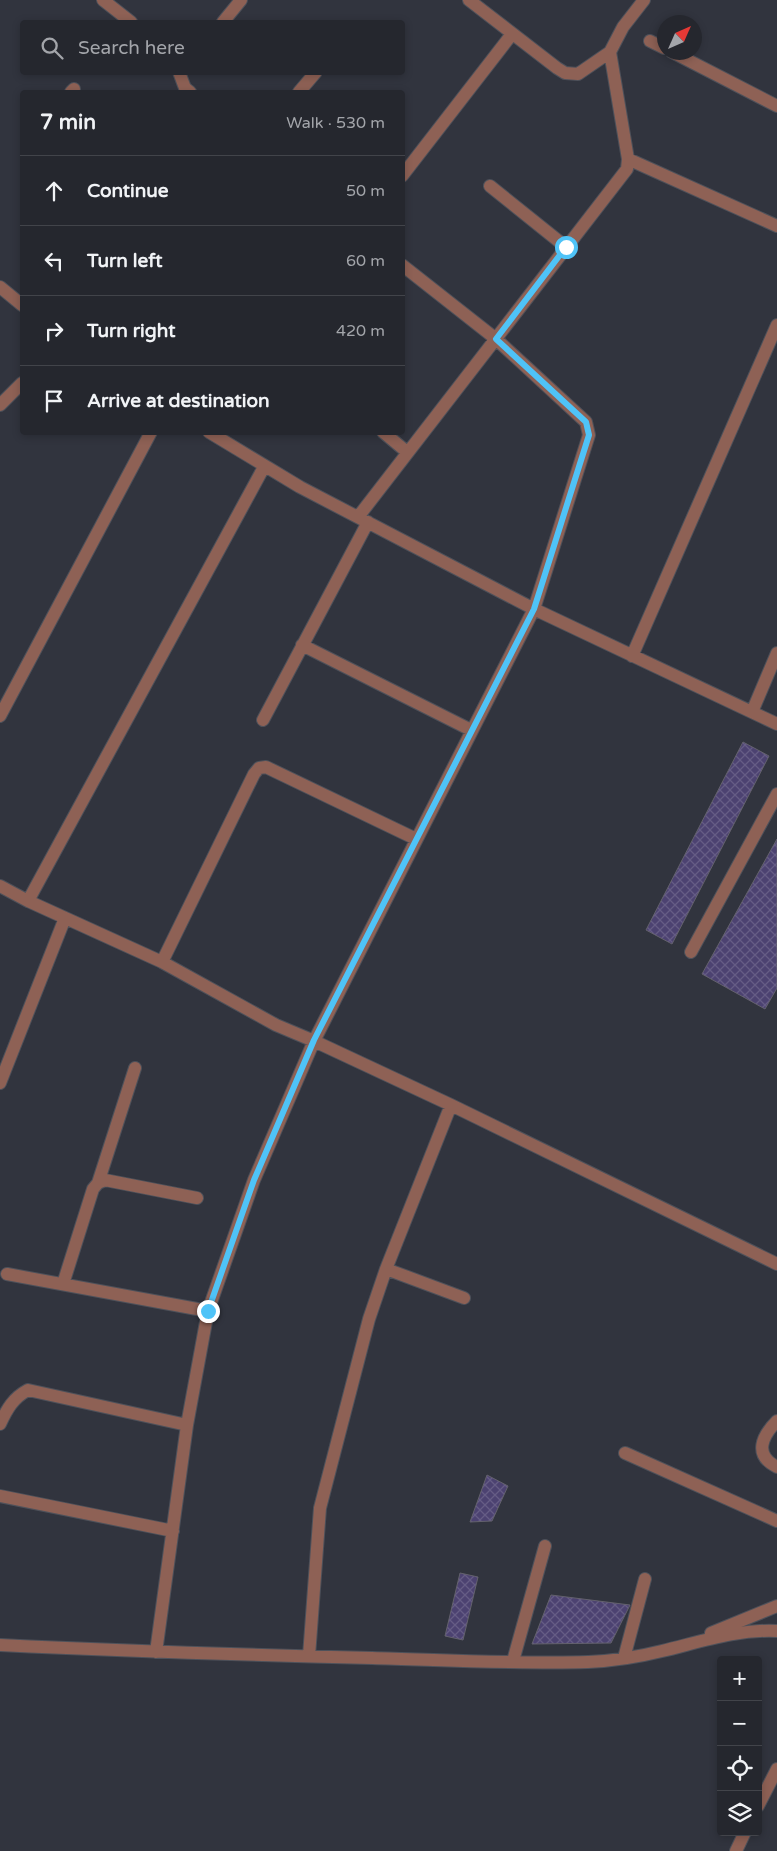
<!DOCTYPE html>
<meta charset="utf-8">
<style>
body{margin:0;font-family:"Varela Round",sans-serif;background:#2d2f36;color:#f1f3f6}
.controls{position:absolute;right:15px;bottom:15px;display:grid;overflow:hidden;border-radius:5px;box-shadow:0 2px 8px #0003}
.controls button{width:45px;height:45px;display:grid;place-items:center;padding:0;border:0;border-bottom:1px solid #42444a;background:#25272e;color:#f1f3f6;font:25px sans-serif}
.compass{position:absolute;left:657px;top:15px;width:45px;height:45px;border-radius:50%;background:#25272e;box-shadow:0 2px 8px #0003;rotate:45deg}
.stop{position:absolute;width:15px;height:15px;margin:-11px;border:4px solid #4fc3f7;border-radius:50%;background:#fff}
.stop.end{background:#4fc3f7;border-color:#fff;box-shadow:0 1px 5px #0008}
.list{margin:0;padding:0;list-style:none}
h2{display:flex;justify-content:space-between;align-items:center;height:65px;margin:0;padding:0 20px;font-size:21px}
h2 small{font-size:16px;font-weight:400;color:#a3a5aa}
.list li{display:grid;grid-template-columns:32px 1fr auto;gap:15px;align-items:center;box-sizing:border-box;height:70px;padding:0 20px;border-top:1px solid #42444a}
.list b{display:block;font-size:19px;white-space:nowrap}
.list em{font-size:16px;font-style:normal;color:#a3a5aa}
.icon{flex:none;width:28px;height:28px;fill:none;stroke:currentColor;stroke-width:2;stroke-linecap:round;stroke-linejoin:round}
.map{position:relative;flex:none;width:777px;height:1851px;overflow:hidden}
.search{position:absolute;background:#25272e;box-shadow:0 2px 8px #0003;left:20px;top:20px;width:385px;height:55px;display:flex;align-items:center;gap:12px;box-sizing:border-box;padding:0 18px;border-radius:5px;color:#a3a5aa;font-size:19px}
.panel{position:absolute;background:#25272e;box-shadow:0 2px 8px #0003;left:20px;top:90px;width:385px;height:345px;border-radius:5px}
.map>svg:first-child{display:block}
.building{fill:url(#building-cross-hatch);stroke:#63616d}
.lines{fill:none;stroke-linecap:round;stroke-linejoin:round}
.minor-casing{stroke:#4e515a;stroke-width:14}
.minor{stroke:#8e6155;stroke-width:12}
.route{stroke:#4fc3f7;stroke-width:6}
</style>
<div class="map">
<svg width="777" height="1851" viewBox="0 0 777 1851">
<defs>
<pattern id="building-cross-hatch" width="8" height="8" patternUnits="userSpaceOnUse" patternTransform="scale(1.25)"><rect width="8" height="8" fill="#4c4271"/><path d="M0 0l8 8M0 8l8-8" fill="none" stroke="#655c85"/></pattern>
</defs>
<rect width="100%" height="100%" fill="#31343e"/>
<!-- building -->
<path class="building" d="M743,742l26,14 -97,188 -26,-14z
M777,839v149l-12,21 -63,-35z
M487,1475l21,11 -16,35 -22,1z
M460,1573l18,4 -15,63 -18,-4z
M551,1595l79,10 -19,38 -79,1z"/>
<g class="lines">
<!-- minor casing -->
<g class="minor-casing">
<path id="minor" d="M103,0l28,22
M469,0l88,68 8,5 13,1 32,-22 13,-25 21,-27
M223,22l18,-22
M650,41l14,7
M672,52l105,54
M179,72l6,16 5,4
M71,92l3,-3
M299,92l17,-20
M628,159l149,67
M402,176l110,-142
M490,186l76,61
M0,287l22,18
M0,405l22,-22
M209,432l91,55 234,122 243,115
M383,432l24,20
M358,517l269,-348 1,-10 -18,-107
M302,645l169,85
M632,656l145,-331
M752,712l25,-59
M0,716l151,-284
M263,720l105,-198
M0,886l28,15 134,61 114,63 38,16 137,64 326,159
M28,901l236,-434
M691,952l86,-158
M162,962l92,-188 5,-6 7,-1 150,72
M0,1083l65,-165
M98,1183l37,-115
M386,1269l78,29
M7,1274l201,37
M63,1284l30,-95 5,-6 7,-3 92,18
M777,1421c-15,15 -24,34 0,46
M0,1424c7,-15 13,-26 28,-34l159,35
M625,1453l152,68
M0,1496l173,35
M711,1633l66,-27
M0,1645c124,6 248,10 372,13 72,2 144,6 216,4 24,-1 50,-5 74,-11 38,-9 75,-22 115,-20
M156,1652l31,-227 21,-114 46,-131 60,-139 220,-432 55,-174 -3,-13 -90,-83 -94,-74
M309,1656l11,-148 49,-189 17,-50 65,-164
M624,1658l21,-79
M513,1661l32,-115
M758,1806l19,-37
M736,1851l9,-19"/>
</g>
<!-- minor -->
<use href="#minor" class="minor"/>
</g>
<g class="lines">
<!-- route -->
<path class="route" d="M208,1311l46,-131 60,-140 220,-431 55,-174 -3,-13 -90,-83 70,-92"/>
</g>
</svg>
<div class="controls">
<button>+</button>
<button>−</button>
<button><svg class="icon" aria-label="locate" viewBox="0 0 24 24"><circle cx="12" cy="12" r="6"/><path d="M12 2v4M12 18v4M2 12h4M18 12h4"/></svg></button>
<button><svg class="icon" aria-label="layers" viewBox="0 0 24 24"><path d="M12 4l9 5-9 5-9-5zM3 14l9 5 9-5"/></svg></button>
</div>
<svg class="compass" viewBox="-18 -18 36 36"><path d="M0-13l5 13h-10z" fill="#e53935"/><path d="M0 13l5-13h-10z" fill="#a3a5aa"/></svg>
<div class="stop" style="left:566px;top:247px"></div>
<div class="stop end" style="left:208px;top:1311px"></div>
<div class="search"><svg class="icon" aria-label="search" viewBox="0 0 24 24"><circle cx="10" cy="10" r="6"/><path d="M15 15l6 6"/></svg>Search here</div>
<section class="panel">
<h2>7 min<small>Walk · 530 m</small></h2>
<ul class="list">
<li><svg class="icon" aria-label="ahead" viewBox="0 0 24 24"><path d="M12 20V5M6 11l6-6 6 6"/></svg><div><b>Continue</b></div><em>50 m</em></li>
<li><svg class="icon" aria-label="left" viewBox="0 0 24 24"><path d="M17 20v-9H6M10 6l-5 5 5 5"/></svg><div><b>Turn left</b></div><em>60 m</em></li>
<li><svg class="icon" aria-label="right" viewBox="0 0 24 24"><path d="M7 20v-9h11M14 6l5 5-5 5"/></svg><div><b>Turn right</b></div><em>420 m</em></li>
<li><svg class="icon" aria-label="arrive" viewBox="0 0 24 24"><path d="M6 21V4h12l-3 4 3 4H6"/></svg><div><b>Arrive at destination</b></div></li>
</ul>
</section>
</div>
